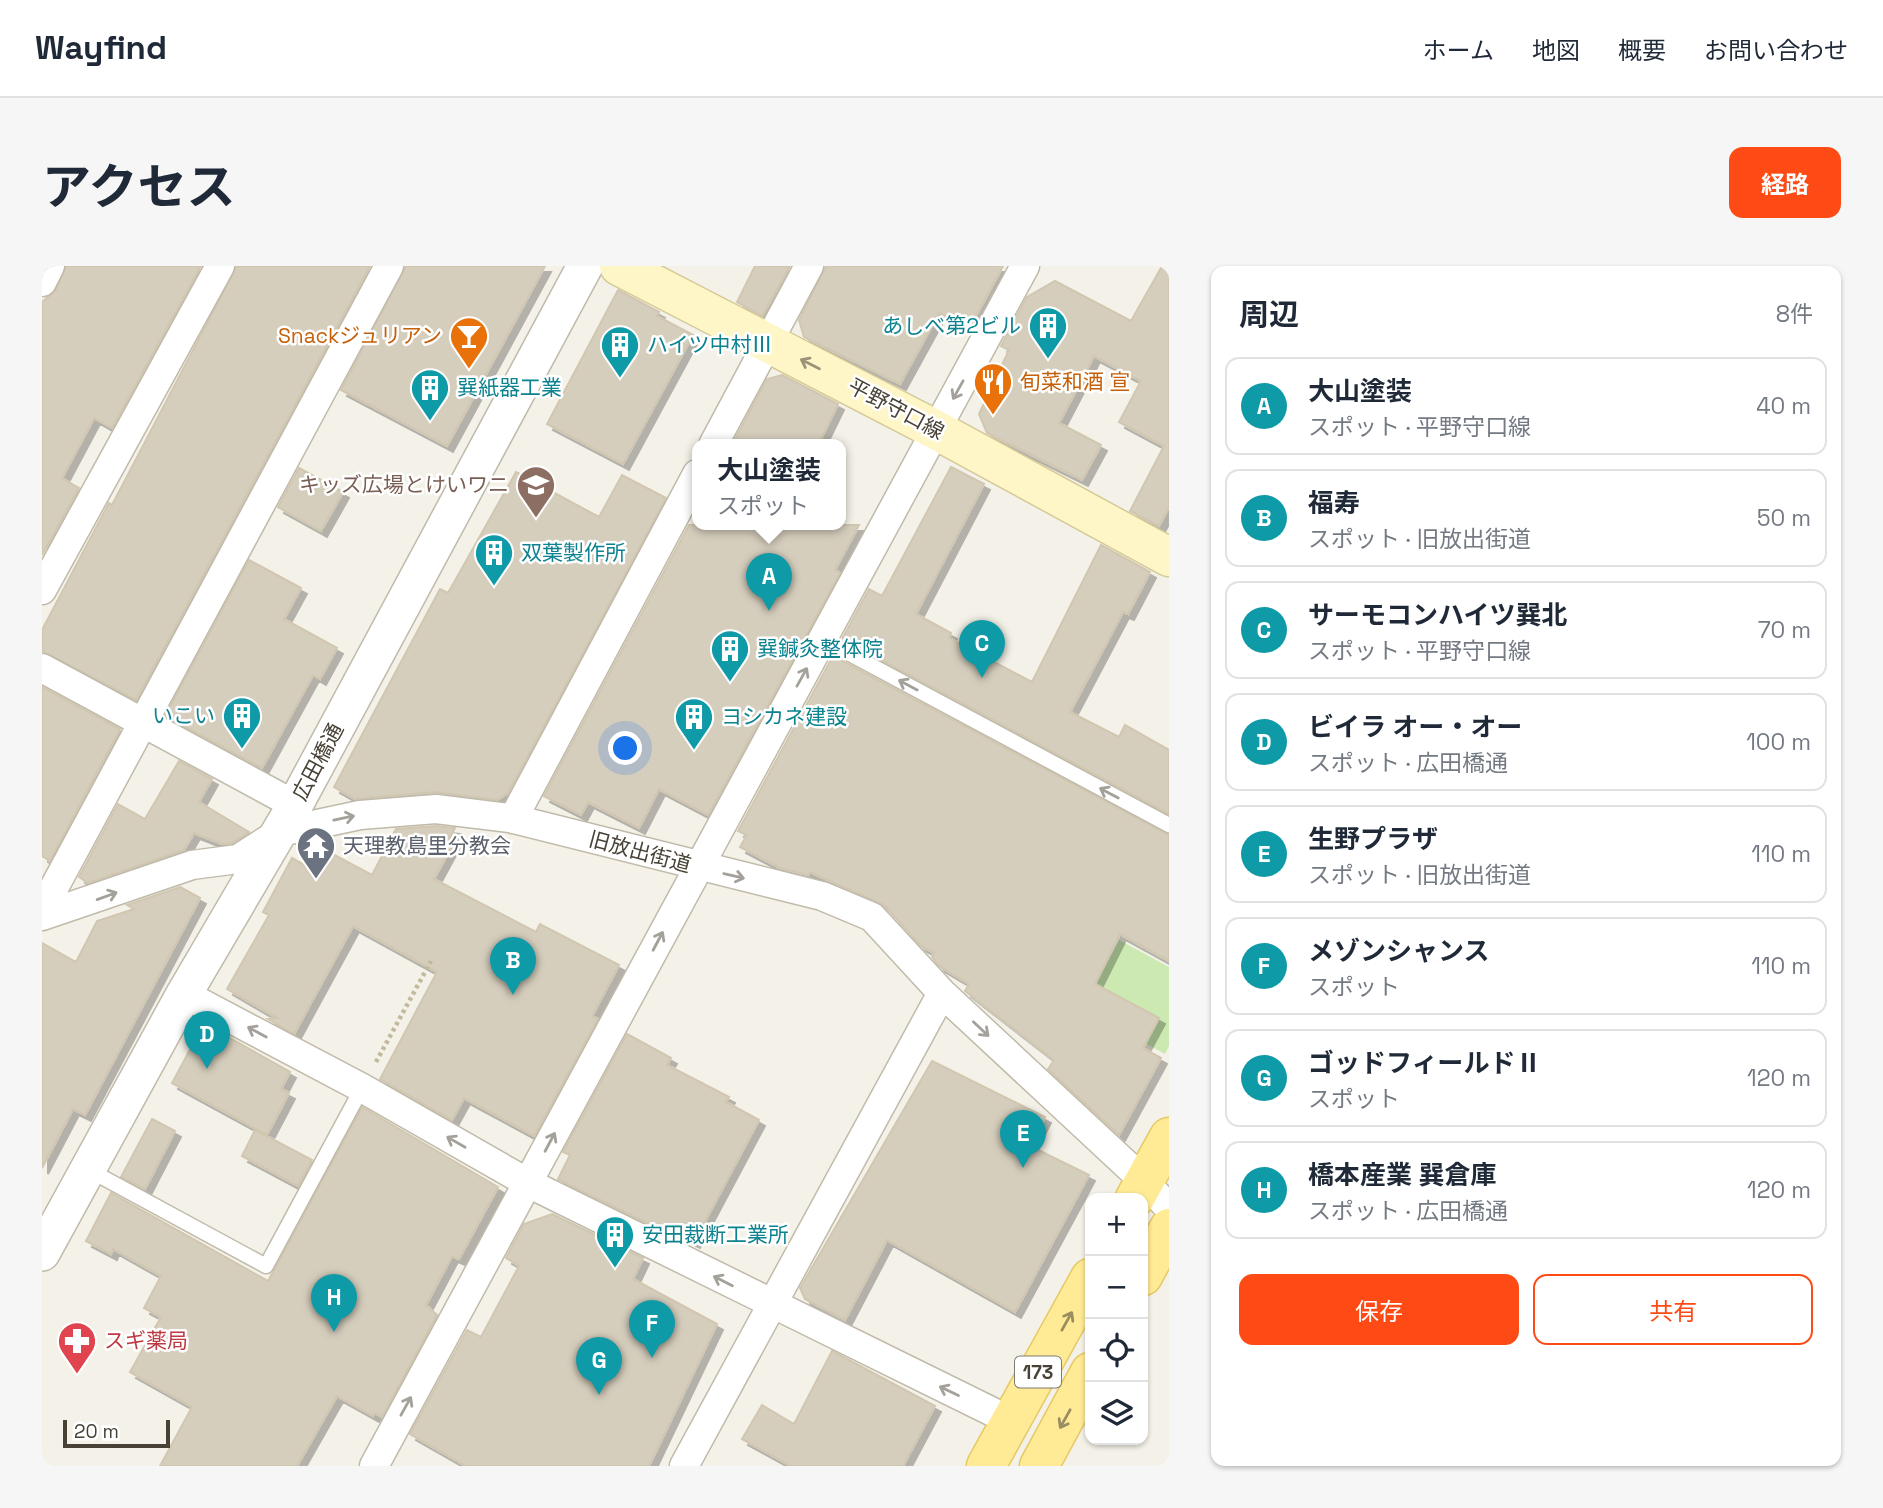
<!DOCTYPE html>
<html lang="ja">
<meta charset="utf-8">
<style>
body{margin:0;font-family:"Space Grotesk","Noto Sans JP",sans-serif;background:#f6f6f7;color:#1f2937}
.controls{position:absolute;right:21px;bottom:21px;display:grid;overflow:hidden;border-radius:14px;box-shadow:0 2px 5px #0004}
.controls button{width:63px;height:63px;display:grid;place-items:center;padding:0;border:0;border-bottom:2px solid #e0e1e3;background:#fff;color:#1f2937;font:35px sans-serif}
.scale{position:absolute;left:21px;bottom:18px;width:107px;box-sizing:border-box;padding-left:7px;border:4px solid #484236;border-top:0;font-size:19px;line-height:24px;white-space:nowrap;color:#484236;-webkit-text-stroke:5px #fff;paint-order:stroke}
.you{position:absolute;left:584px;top:483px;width:24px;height:24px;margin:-18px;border:5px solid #fff;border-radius:50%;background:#1a73e8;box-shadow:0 0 0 10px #1a73e833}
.badge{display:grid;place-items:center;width:46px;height:46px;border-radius:50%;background:#fe4b16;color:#fff;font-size:23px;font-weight:700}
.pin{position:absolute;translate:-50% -58px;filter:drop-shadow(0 2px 4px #0008)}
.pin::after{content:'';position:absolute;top:37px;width:24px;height:21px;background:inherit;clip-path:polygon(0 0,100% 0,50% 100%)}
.popup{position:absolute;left:650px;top:173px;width:154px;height:91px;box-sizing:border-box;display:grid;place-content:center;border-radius:14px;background:#fff;filter:drop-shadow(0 2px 5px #0005);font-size:23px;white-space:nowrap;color:#747a83}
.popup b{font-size:26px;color:#1f2937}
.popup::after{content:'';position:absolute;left:50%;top:100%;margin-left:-14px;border:14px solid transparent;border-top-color:#fff}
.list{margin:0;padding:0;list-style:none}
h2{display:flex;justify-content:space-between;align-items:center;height:91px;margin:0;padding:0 28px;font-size:30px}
h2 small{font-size:23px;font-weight:400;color:#747a83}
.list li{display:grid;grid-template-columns:46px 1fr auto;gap:21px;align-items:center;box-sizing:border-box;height:98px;margin:0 14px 14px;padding:0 14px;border:2px solid #e0e1e3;border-radius:14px}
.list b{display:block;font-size:26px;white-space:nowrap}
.list p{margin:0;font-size:23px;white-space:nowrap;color:#747a83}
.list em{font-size:23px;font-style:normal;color:#747a83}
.actions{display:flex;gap:14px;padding:21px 28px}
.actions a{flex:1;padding:16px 0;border:2px solid #fe4b16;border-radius:14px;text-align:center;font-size:24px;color:#fe4b16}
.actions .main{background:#fe4b16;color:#fff}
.icon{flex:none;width:38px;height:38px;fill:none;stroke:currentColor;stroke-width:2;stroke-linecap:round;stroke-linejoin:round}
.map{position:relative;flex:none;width:1127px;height:1200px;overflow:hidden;border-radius:14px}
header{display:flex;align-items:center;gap:42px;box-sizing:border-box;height:98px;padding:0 35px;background:#fff;border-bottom:2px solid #e0e1e3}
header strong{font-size:33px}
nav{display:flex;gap:38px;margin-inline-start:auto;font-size:24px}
.intro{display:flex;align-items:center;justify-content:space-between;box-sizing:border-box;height:168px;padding:0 42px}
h1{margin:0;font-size:49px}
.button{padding:18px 32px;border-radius:14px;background:#fe4b16;color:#fff;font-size:24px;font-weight:700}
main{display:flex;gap:42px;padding:0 42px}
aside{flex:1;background:#fff;border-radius:14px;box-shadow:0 2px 5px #0004}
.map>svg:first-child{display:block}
.green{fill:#cbe9b0}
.building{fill:#d6cebd;stroke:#d1c7b0;stroke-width:2;filter:url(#shadow)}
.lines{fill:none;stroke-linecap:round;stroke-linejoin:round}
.service-casing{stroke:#c0baaa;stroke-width:17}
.minor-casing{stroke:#c0baaa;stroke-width:31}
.tertiary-casing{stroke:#c0baaa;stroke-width:38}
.secondary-casing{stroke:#d5c997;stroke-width:41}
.primary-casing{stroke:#e6c964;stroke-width:41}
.path{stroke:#c2b89b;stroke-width:4.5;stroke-dasharray:3.5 3.5;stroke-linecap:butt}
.service{stroke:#fff;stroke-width:14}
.minor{stroke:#fff;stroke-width:28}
.tertiary{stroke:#fff;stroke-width:35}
.secondary{stroke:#fff6c7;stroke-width:38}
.primary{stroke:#ffea96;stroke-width:38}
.oneway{stroke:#9a9377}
.oneway2{stroke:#a4a09a}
.oneway3{stroke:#9a8e61}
.labels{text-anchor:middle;stroke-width:5;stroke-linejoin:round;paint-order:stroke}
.shield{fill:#fff;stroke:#7f7b72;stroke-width:2}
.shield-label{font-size:19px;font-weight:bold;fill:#484236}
.culture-label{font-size:21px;fill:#0d838f;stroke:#fff;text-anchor:start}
.food-label{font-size:21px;fill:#c56008;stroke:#fff;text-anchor:end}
.street-label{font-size:21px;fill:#484236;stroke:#fff}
.education-label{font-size:21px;fill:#785e54;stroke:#fff;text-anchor:end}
.worship-label{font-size:21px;fill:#5b616d;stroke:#fff;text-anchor:start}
.health-label{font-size:21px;fill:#be3a42;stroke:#fff;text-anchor:start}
</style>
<header>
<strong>Wayfind</strong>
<nav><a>ホーム</a><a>地図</a><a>概要</a><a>お問い合わせ</a></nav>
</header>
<div class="intro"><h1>アクセス</h1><a class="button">経路</a></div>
<main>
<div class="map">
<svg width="1127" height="1200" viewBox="0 0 1127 1200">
<defs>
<filter id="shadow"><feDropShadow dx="6" dy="6" stdDeviation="0" flood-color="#0004"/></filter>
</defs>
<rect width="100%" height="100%" fill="#f4f2e8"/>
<!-- green -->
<path class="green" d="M1077,674l50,27v79l-4,8 -83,-45z"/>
<!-- building -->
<path class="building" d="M24,0h135l-89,162 -18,-10 -32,60 17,10 -37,67v-253l14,-12z
M195,0h133l-234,434 -94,-49v-21l67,-127 3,2z
M364,0h139l-98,180 -106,-56z
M713,0h35l-28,50 -25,-14z
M784,0h177l-34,63 -30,-16 -39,71 -96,-47 -5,-17z
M1120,0h7v241l-10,19 -29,-15 34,-65 -45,-24 22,-41 -47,-25 -35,67 42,22 -19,35 -95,-47 -8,-19 30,-64 -8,-4 26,-49 28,-16 76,40z
M576,24l41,22 -2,4 36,19 -70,129 -76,-40z
M740,109l56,29 -20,41h-86l35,-66z
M909,201l33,17 -68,130 35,19 -2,5 83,44 69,-137 49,27 -22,42 -5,-2 -53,100 49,25 6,-12 44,25v64l-327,-175 27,-50 13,7z
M257,202l44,24 -22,39 -43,-24z
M474,206l83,45 23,-42 44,23 -158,295 -11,7 -62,-8 -80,7 -21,-12 106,-198 8,4z
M647,259h170l-24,45 5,3 -132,242 -49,-26 -20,39 -51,-26 -7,13 -37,-19z
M207,294l52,28 -17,31 53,29 -17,31 -7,-4 -51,93 -97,-52z
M791,390l336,179v126l-49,-27 -25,50 64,34 -16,30 18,10 -42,77 -71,-66 6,-9 -89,-69 4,-7 -30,-18 -7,-9 2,-4 -13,-7 -37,-41 -74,-33 -2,3 -28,-7 -40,-21 7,-12 -9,-4z
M0,421l78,42 -70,132 -8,-5z
M137,495l33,18 -13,23 50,30 -17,11 -10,1 -28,-11 -10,17 -96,33 -9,-6 39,-73 27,15z
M394,560l19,2 -6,11 5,3 -20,37 102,53 4,-8 79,41 -27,51 6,3 -64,117 -70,-38 -12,22 -72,-41 57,-107 -84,-46 -59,108 -26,-15 9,-1 -50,-29 42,-74 -6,-3 29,-54 28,16 11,-21 41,22 24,-46z
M138,621l20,11 -115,217 -12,-6 -31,59v-225l34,19 21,-41 37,-12 -7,-4z
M172,763l76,43 -9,17 8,4 -22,42 -95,-52 28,-52z
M585,768l44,24 -4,7 62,32 -3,5 33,18 -65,122 -33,-17 -2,4 -101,-50 12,-24 -7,-3z
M890,795l113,56 -15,29 59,29 -74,137 -128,-72 -42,80 -40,-21 -5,-11z
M320,841l136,80 -39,72 -7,-3 -26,49 11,10 -55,102 -7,-4 -2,3 -36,-20 -40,70h-137l32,-59 -62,-35 31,-55 -17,-9 17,-32 -48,-27 -2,5 -25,-13 25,-48 157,88z
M110,853l23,12 -30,58 -24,-12z
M213,864l57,30 -14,26 -56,-30z
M510,948l91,44 -10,21 84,45 -68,142h-183l-56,-32 57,-104 14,7 38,-71 -13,-8 18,-34z
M790,1085l103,55 -32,60h-112l-49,-27 20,-34 32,19z"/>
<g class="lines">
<!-- service casing -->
<g class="service-casing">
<path id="service" d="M780,373l347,186
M47,904l177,96 96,-178"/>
</g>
<!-- minor casing -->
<g class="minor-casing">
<path id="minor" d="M0,16l8,-16
M671,179l96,-179
M0,324l178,-324
M0,402l253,137
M471,553l184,-345
M0,644l347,-644
M0,650l150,-51 46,-6 42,-27 80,-17 76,-6 74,9 312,78 50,21 70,76 202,188 25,27
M142,728l178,94 166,95 483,238
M332,1200l651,-1200
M642,1200l258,-473"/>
</g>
<!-- tertiary casing -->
<g class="tertiary-casing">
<path id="tertiary" d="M0,987l142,-259 111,-189 290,-539"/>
</g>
<!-- secondary casing -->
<g class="secondary-casing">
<path id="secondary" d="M577,0l317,164 233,127"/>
</g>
<!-- primary casing -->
<g class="primary-casing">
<path id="primary" d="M1093,932l34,-61
M1101,1010l26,-48
M944,1200l104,-188
M997,1200l51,-94"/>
</g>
<!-- path -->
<path class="path" d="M334,796l55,-101"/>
<!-- service -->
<use href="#service" class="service"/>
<!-- minor -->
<use href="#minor" class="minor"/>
<!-- tertiary -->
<use href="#tertiary" class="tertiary"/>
<!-- secondary -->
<use href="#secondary" class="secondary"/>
<!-- primary -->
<use href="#primary" class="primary"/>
</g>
<!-- one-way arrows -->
<defs><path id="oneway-shaft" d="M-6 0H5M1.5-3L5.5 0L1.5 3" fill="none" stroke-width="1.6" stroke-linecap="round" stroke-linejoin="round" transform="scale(1.75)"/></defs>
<use class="oneway" href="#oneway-shaft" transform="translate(768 98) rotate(-153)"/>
<g class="oneway2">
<use href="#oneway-shaft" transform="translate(916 124) rotate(119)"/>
<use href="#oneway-shaft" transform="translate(760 411) rotate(-61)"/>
<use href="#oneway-shaft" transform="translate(866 419) rotate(-152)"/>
<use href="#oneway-shaft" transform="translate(1067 527) rotate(-152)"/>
<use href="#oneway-shaft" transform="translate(302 552) rotate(-12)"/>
<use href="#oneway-shaft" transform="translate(692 610) rotate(13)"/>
<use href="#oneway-shaft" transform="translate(65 630) rotate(-20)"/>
<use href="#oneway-shaft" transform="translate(616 675) rotate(-62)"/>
<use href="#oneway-shaft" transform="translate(939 763) rotate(43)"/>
<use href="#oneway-shaft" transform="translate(215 766) rotate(-152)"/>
<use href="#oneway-shaft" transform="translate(414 876) rotate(-150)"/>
<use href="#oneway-shaft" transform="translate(508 876) rotate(-62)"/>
<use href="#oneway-shaft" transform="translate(681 1015) rotate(-153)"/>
<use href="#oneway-shaft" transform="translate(907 1125) rotate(-154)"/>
<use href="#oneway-shaft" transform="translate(364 1140) rotate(-61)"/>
</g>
<g class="oneway3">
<use href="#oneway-shaft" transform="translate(1025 1055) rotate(-61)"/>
<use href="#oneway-shaft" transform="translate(1023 1153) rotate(119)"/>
</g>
<!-- icons -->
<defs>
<g id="building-pin" transform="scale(2.0125)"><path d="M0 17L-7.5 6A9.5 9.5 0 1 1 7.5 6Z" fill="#0f9aa8" stroke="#fff"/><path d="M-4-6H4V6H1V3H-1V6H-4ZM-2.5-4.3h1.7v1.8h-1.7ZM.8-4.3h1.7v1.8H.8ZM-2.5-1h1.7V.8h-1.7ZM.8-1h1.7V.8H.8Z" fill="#fff"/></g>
<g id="bar-pin" transform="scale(2.0125)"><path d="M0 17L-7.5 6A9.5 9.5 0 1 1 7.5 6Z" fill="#e8710a" stroke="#fff"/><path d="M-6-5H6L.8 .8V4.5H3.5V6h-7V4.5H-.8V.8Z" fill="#fff"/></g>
<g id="restaurant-pin" transform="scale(2.0125)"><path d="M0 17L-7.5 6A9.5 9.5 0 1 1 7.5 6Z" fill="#e8710a" stroke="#fff"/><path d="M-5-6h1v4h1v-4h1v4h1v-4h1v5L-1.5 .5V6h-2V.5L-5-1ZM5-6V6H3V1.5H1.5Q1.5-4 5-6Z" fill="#fff"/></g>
<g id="school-pin" transform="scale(2.0125)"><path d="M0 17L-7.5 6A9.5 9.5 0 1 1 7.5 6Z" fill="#8d6e63" stroke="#fff"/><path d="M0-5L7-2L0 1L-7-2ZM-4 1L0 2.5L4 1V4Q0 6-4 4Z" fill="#fff"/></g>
<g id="temple-pin" transform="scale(2.0125)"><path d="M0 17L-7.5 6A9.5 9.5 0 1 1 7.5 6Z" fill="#6b7280" stroke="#fff"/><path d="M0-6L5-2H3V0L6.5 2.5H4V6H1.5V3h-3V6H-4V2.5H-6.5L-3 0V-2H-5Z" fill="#fff"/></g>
<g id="pharmacy-pin" transform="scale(2.0125)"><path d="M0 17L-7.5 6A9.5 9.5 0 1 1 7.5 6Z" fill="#e0444e" stroke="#fff"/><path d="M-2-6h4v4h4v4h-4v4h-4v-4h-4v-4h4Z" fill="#fff"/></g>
</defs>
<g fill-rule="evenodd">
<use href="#building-pin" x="1006" y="60"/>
<use href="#bar-pin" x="427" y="70"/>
<use href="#building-pin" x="578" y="79"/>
<use href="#restaurant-pin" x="951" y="116"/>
<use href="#building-pin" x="388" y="122"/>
<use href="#school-pin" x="494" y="219"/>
<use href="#building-pin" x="452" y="287"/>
<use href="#building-pin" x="688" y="383"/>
<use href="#building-pin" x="200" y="450"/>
<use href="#building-pin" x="652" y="451"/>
<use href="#temple-pin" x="274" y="580"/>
<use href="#building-pin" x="573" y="969"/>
<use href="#pharmacy-pin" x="35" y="1075"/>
</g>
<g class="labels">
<!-- shield labels -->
<rect class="shield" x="973" y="1090.5" width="46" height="31" rx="5"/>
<g class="shield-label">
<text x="996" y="1113">173</text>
</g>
<!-- culture labels -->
<g class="culture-label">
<text x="979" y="67" text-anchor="end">あしべ第2ビル</text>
<text x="605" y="86">ハイツ中村Ⅲ</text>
<text x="415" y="129">巽紙器工業</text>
<text x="479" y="294">双葉製作所</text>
<text x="715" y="390">巽鍼灸整体院</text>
<text x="173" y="457" text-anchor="end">いこい</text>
<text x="679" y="458">ヨシカネ建設</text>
<text x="600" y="976">安田裁断工業所</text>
</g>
<!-- food labels -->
<g class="food-label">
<text x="400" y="77">Snackジュリアン</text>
<text x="978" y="123" text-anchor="start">旬菜和酒 宣</text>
</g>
<!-- street labels -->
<g class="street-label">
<text transform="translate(854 143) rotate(28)" y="7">平野守口線</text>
<text transform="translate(276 496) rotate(-62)" y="7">広田橋通</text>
<text transform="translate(598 586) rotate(15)" y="7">旧放出街道</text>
</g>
<!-- education labels -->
<g class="education-label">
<text x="467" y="226">キッズ広場とけいワニ</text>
</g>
<!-- worship labels -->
<g class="worship-label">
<text x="301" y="587">天理教島里分教会</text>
</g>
<!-- health labels -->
<g class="health-label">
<text x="62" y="1082">スギ薬局</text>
</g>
</g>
</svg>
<div class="controls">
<button>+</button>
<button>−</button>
<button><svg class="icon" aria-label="locate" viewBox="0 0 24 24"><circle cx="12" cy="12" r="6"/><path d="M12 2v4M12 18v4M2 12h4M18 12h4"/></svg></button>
<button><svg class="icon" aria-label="layers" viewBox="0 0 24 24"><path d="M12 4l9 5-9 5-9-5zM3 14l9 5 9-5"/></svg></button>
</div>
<div class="scale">20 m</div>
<div class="you"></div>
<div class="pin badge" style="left:727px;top:345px;background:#0f9aa8">A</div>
<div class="popup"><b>大山塗装</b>スポット</div>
<div class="pin badge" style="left:471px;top:729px;background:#0f9aa8">B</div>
<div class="pin badge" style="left:940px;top:412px;background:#0f9aa8">C</div>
<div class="pin badge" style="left:165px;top:803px;background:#0f9aa8">D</div>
<div class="pin badge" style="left:981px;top:902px;background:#0f9aa8">E</div>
<div class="pin badge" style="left:610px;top:1092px;background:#0f9aa8">F</div>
<div class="pin badge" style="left:557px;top:1129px;background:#0f9aa8">G</div>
<div class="pin badge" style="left:292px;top:1066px;background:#0f9aa8">H</div>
</div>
<aside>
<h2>周辺<small>8件</small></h2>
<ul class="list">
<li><span class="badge" style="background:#0f9aa8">A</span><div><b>大山塗装</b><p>スポット · 平野守口線</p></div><em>40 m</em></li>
<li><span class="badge" style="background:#0f9aa8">B</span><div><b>福寿</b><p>スポット · 旧放出街道</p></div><em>50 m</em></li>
<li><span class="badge" style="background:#0f9aa8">C</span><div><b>サーモコンハイツ巽北</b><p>スポット · 平野守口線</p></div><em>70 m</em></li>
<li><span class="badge" style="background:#0f9aa8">D</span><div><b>ビイラ オー・オー</b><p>スポット · 広田橋通</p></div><em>100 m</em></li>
<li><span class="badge" style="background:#0f9aa8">E</span><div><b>生野プラザ</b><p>スポット · 旧放出街道</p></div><em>110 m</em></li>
<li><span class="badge" style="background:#0f9aa8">F</span><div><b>メゾンシャンス</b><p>スポット</p></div><em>110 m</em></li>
<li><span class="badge" style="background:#0f9aa8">G</span><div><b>ゴッドフィールドⅡ</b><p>スポット</p></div><em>120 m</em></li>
<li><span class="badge" style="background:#0f9aa8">H</span><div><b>橋本産業 巽倉庫</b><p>スポット · 広田橋通</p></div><em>120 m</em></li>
</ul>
<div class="actions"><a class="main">保存</a><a>共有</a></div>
</aside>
</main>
